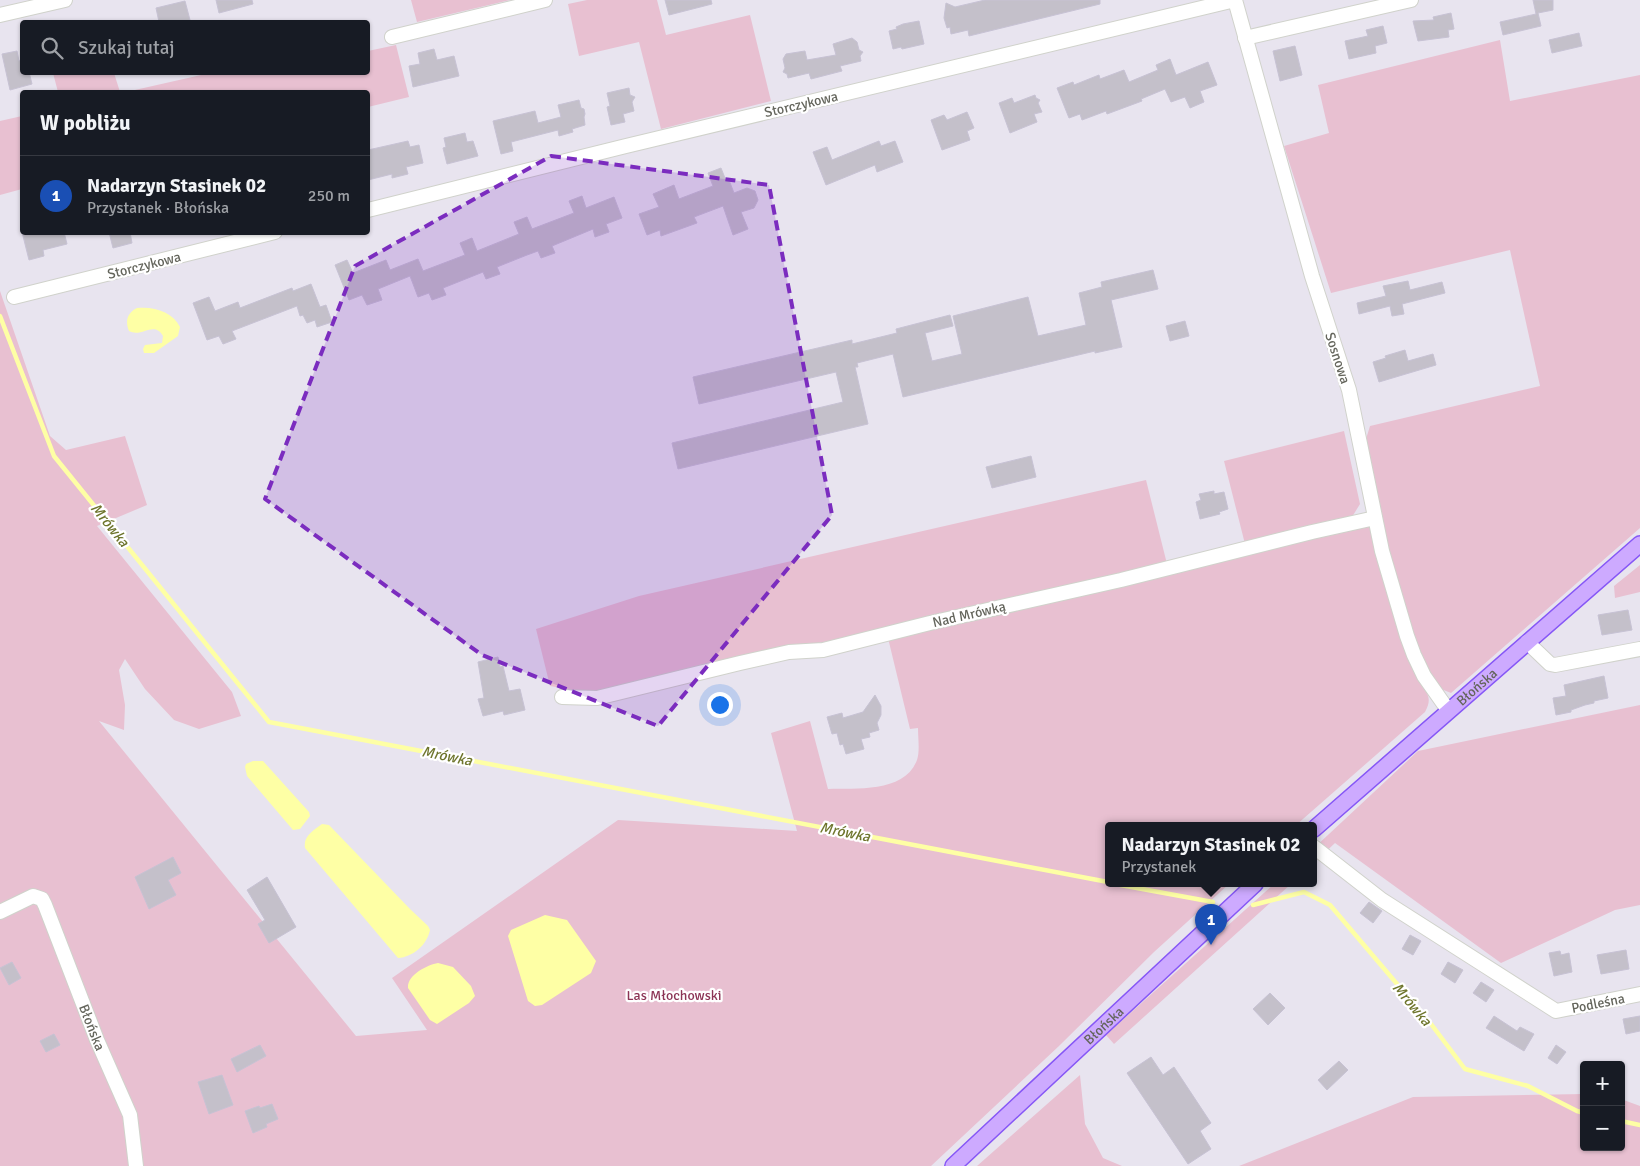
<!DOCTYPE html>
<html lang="pl">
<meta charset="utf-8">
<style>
body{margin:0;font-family:Signika,sans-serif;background:#20242c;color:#f1f3f6}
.controls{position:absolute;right:15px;bottom:15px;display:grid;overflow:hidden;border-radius:5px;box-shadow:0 1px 4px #0004}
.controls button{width:45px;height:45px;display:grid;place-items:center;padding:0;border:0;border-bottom:1px solid #363941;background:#171b24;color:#f1f3f6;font:25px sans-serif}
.you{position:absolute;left:719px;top:704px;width:18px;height:18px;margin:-12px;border:4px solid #fff;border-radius:50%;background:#1a73e8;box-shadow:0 0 0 8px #1a73e833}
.badge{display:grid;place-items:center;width:32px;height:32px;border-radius:50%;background:#d93025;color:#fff;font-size:16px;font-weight:700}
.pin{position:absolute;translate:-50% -41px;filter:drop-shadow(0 1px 2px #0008)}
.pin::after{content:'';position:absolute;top:26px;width:18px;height:15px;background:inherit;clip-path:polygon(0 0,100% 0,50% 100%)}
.popup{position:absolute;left:1105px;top:822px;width:212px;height:65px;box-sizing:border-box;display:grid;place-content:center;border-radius:5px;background:#171b24;filter:drop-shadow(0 1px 4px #0005);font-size:16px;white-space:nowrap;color:#9ea1a6}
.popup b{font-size:19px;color:#f1f3f6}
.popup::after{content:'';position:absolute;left:50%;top:100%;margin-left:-10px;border:10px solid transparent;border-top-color:#171b24}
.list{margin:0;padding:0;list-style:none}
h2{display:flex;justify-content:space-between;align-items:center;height:65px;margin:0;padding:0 20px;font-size:21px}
h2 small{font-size:16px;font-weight:400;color:#9ea1a6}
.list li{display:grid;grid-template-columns:32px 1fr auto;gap:15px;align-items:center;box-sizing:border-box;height:80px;padding:0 20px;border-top:1px solid #363941}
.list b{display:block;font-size:19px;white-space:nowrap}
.list p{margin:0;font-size:16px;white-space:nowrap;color:#9ea1a6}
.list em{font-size:16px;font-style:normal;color:#9ea1a6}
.icon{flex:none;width:28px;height:28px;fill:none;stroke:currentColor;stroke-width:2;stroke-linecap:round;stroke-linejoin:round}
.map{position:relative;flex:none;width:1640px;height:1166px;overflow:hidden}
.search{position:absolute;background:#171b24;box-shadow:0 1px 4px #0004;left:20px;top:20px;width:350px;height:55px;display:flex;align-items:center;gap:12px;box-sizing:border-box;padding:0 18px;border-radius:5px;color:#9ea1a6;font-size:19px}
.panel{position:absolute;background:#171b24;box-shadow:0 1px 4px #0004;left:20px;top:90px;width:350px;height:145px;border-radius:5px}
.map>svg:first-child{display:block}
.green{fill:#e8c0d1}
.water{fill:#feffa5}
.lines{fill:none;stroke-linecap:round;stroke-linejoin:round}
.stream{stroke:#feffa5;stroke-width:4.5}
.building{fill:#c4c0ca;stroke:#c7c2d4}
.minor-casing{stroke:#d0d2cb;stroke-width:16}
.major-casing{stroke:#8657f6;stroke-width:18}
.minor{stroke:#fff;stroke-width:14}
.major{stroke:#cdaaff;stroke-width:15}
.marked{fill:#7b2cbf;fill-opacity:0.2;stroke:#7b2cbf;stroke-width:4;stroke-dasharray:10 6;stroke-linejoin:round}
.labels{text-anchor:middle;stroke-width:4.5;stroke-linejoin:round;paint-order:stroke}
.street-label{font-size:14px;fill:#64655c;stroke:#fff}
.park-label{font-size:14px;fill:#8c3455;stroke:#fff}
.water-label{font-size:15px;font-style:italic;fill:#6e752c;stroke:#fff}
</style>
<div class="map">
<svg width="1640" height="1166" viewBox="0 0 1640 1166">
<rect width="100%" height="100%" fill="#e8e4ef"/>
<!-- green -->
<path class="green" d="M411,0h99l-93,22z
M587,0h70l9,35 84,-20 21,86 -110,28 -22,-87 -60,14 -11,-52z
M1500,40l10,61 130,-26v453l-189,165 -10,-4 -9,-9 -11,-21 -34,-109 -21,-111 4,-13 170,-40 -30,-136 -179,43 -47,-147 45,-13 -11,-48z
M396,45l13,52 -41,10v-15h-242l84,-19 158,-1v-21z
M53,73h61l6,19h-62z
M22,116v73l-22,6v-74z
M0,291l50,145 16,14 59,-14 22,69 -50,21 135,166 9,24 -42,13 -25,-9 -29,-31 -20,-30 -6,11 6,35 -1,25 -25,-9 257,315 71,-6 -35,-52 226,-158 179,11 -26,-98 39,-12 18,68c28,-1 77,4 89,-29 3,-9 1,-22 1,-32l-8,1 -22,-91 467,-113 16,1 52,158c5,12 9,15 2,28l-130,114h-187v58h121l-75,68 -95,94 -128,120h-931z
M1344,431l16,73 -8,13 -107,27 -21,-83z
M1146,480l21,84 -281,67 -96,17 -195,46 -45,-8 -14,-57 103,-33z
M1640,565v27l-25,6 -1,-12z
M1640,705v200l-25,5 -114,53 -166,-120 -21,20v-15l104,-97z
M1274,884h17l-177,160 -8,-9z
M1080,1075l5,49 18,34 19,8h-145z
M1584,1094v53h37v-48l19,7v60h-401l174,-69z"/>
<!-- water -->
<path class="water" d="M137,308c17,-2 36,4 43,19l-2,9 -24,17h-10l-1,-4 2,-4 17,-2 1,-7c-9,-16 -21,2 -34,-5 -4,-10 -2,-18 8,-23z
M253,761h10l46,51 1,4 -10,13 -7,1 -46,-54 -2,-9 1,-3z
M322,824l7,1 81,84 18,17 2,4c-3,15 -17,27 -32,28l-93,-110c-2,-12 8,-17 17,-24z
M545,915l22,5 29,41 -5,12 -49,32 -7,1 -7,-5 -20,-65 3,-6z
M438,963l15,4 18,19 4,10 -6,7 -32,21 -7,-4 -22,-32c-1,-13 19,-23 30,-25z"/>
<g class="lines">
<!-- stream -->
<path class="stream" d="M0,316l54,140 215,266 839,160
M1115,884l98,18
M1253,905l51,-13 26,13 101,119 34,45 63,17 49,25 7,2
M1621,1121l19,4"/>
</g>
<!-- building -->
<path class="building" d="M216,0h36l1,4 -34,9z
M665,0h46l1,4 -43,11z
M985,0h115v4l-131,32 -1,-6 -17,4 -1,-7 -3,1 -3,-10 2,-15 9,4z
M1533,0h20v10l-15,3 3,13 -38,9 -3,-13 36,-8z
M185,1l5,19 -9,2h-22l-3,-14z
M1451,13l3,16 -6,1 1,7 -31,4 -5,-20 21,-1 -1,-3z
M919,21l5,23 -22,5 -1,-2 -8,2 -4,-18 8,-2 -1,-2 7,-3z
M1383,26l4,17 -12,3 1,7 -27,6 -4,-18 23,-5 -2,-6z
M1579,33l3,13 -30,7 -3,-13z
M852,38l5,4 2,8 4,2 -3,4 1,5 -21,5 2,5 -31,8 -2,-6 -21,5 -1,-4 -4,-2 2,-4 -2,-9 3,-5 19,-3 2,9 29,-5 -3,-11z
M1295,46l7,29 -22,6 -7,-30z
M434,49l3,11 17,-4 5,20 -46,11 -4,-21 11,-2 -2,-11z
M17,51l2,10 3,-1v12h7l3,12 -22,6 -8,-36z
M1170,59l6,16 32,-13 9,23 -17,6 4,11 -14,6 -5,-11 -14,5 -6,-13 -24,10 1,2 -35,13 -1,-3 -24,9 -2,-6 -11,4 -12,-30 16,-6 1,3 25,-10 1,4 24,-9 5,12 29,-12 -2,-5z
M629,88l1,7 5,2 -3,5 2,9 -11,3 2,8 -14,3 -4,-18 3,-1 -3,-13z
M1035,95l1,3 4,2 -2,3 4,9 -8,2 3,8 -27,11 -11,-30 13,-5 2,5z
M579,100l2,8 3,1 1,5 -1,3 1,8 -13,4 1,3 -14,4 -1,-6 -47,12 2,9 -12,3 -8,-33 42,-10 3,12 23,-6 -3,-12z
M967,112l7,16 -7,3 3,9 -28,10 -11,-30 13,-5 3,5z
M465,133l2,9 6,-1 5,15 -31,8 -4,-16 3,-1 -2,-9z
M408,141l2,6 9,-2 4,18 -17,4 2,7 -16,4v-4l-24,6v-30z
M879,141l2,5 14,-5 8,21 -26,10 -2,-7 -49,20 -13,-33 14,-5 5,13z
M721,168l4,10 4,2 5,13 13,-5 8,3 3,9 -4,8 -13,4 7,17 -15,6 -10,-29 -29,11 3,6 -36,13 -1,-6 -13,5 -8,-21 20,-7 -6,-13 21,-9 5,14 34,-13 -5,-13z
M582,196l4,12 28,-11 8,21 -16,6 3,8 -14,5 -2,-8 -41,17 3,7 -14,5 -3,-7 -11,4 -30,12 3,7 -14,5 -3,-7 -40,16 3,7 -14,5 -3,-7 -11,4 -8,-21 -32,13 4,11 -15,5 -5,-10 -13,5 -14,-35 12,-5 6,13 33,-13 4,10 28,-11 5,12 42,-16 -5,-12 12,-5 5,13 42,-17 -5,-12 13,-5 5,12 42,-16 -5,-12z
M22,232h42l3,12 -24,6 1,6 -15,4z
M109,232h21l2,11 -19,5z
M1153,270l5,19 -47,11 11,47 -27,6v-2l-192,46 -10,-43 -36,9 1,4h-3l13,57 -190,45 -6,-26 171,-41 -7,-30 -137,32 -6,-27 159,-37v4l45,-11 -1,-4 54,-14 3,11 -28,7 7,28 30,-7 -9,-38 75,-19 10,39 48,-11 -7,-32 23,-6 -1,-5z
M1408,281l2,9 32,-8 3,11 -43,11 2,10 -12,2 -2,-10 -31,8 -2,-11 29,-7 -3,-10z
M311,284l9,23 6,-2 6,17 -15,5 -2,-7 -8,3 -4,-8 -3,1 -3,-10 -65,25 4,8 -13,5 -4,-8 -12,4 -14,-37 16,-6 6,14 23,-9 2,6 52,-20 1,3z
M1185,321l4,15 -19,5 -4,-15z
M1405,350l3,11 25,-7 3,11 -57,17 -6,-20 13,-4 -1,-2z
M1031,456l5,21 -44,11 -6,-21z
M1214,491v3l10,-2 4,17 -9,3 1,2 -20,5 -4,-17 5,-2 -2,-6z
M1628,610l4,20 -30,5 -4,-20z
M498,657l2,10 3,-1 6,25 11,-2 5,21 -21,5 -1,-4 -20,5 -5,-17 6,-1 -6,-36z
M1604,676l4,22 -14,3v2l-9,2 -14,5v2l-15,3 -3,-17 13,-2 -2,-11z
M875,695l6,11v9l-4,8 2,7 -10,3 1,4 -9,2 3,10 -18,5 -3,-10 -3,1 -3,-12 -5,1 -5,-17 15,-4 1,5 20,-6z
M173,857l8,16 -13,7 8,15 -27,14 -14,-32z
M267,877l29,50 -27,16 -11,-19 7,-4 -18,-30z
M1369,902l13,9 -9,12 -13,-10z
M1410,935l11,6 -8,14 -11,-6z
M1626,950l3,19 -28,5 -4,-19z
M1560,951l1,4 8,-2 3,19 -18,4 -5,-23z
M12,962l9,16 -12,7 -9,-17z
M1448,962l15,8 -8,13 -14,-9z
M1481,982l13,8 -8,12 -13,-9z
M1270,993l15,15 -17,17 -15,-16z
M1494,1016l23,15 3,-4 14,7 -10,17 -38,-23z
M1640,1016v15l-14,3 -3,-15z
M54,1034l6,11 -14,7 -6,-11z
M260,1045l6,11 -29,16 -6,-13z
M1556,1045l10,7 -9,12 -9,-6z
M1151,1057l12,18 11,-8 37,56 -11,8 11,18 -23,15 -61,-91z
M1339,1061l9,9 -21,20 -9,-10z
M222,1075l11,30 -24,9 -11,-32z
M272,1104l6,15 -12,5 1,3 -14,6 -8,-22 14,-5 1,2z"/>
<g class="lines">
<!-- minor casing -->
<g class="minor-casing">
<g id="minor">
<path d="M1235,0l77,276 37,114 33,161 25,85 7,19 10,21 24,34"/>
<path d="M0,15l65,-15"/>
<path d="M392,37l153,-37"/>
<path d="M1245,38l166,-38"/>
<path d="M368,210l258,-64 609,-146"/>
<path d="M14,297l261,-65"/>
<path d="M1527,642l23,22 5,1 85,-16"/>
<path d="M562,697l35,1 143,-35 49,-11 34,-2 107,-27 191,-43 191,-48 63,-14"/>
<path d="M1314,847l68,53 174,111 84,-17"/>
<path id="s1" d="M0,912l33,-16 9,3 3,6 52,135 33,75 6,51"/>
</g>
</g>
<!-- major casing -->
<g class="major-casing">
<g id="major">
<path id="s2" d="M1314,829l326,-285"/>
<path id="s3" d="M953,1166l302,-282"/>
</g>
</g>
<!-- minor -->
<use href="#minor" class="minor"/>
<!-- major -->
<use href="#major" class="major"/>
</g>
<!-- marked area -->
<path class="marked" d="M551,156l218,29 63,330 -174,211 -176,-71 -217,-156 90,-233z"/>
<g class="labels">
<!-- street labels -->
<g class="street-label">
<text transform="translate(801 104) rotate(-13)" y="5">Storczykowa</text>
<text transform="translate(144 265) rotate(-14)" y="5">Storczykowa</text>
<text transform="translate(1338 358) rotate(72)" y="5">Sosnowa</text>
<text transform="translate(969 614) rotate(-13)" y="5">Nad Mrówką</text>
<text dy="5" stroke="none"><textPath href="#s2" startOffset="216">Błońska</textPath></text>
<text transform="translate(1598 1003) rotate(-11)" y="5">Podleśna</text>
<text dy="5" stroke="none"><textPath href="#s3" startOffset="206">Błońska</textPath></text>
<text dy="5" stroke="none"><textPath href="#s1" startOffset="184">Błońska</textPath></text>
</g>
<!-- park labels -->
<g class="park-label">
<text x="674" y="1000">Las Młochowski</text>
</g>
<!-- water labels -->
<g class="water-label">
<text transform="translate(110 525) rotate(51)" y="5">Mrówka</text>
<text transform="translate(447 756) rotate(11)" y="5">Mrówka</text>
<text transform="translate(845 832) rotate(11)" y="5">Mrówka</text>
<text transform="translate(1412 1004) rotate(50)" y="5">Mrówka</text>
</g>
</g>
</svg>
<div class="controls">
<button>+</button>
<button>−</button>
</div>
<div class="you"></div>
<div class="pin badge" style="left:1211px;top:945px;background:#1a4fb4">1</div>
<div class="popup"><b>Nadarzyn Stasinek 02</b>Przystanek</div>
<div class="search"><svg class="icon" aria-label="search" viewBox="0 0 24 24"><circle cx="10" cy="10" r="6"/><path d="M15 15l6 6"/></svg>Szukaj tutaj</div>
<section class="panel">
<h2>W pobliżu<small></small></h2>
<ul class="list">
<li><span class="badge" style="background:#1a4fb4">1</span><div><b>Nadarzyn Stasinek 02</b><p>Przystanek · Błońska</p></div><em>250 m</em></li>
</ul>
</section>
</div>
